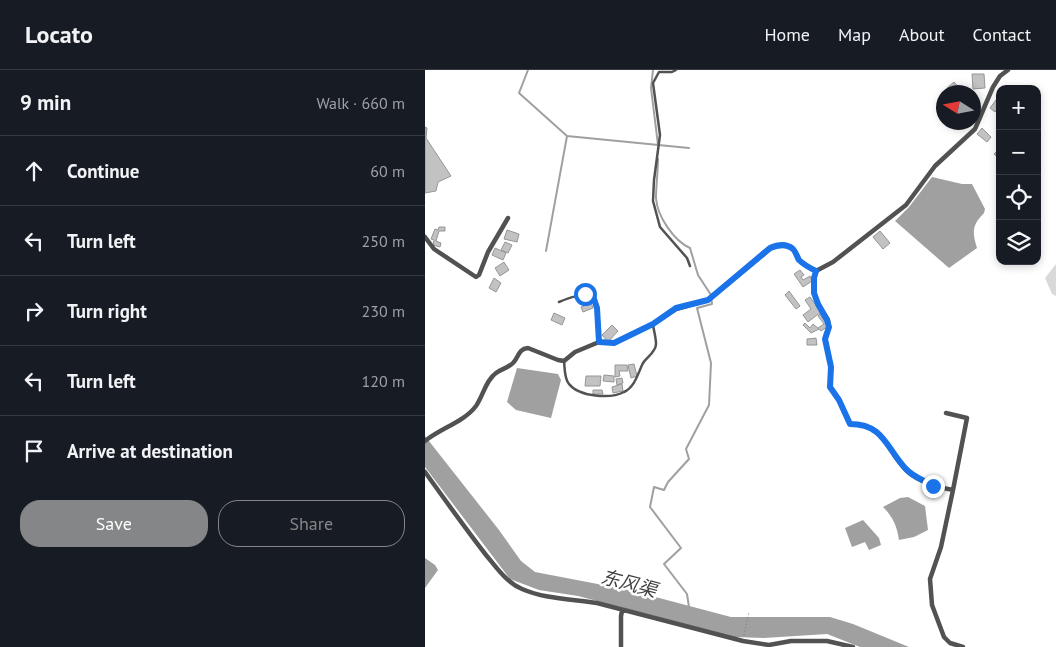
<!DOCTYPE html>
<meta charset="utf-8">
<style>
body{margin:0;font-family:"PT Sans","Noto Sans SC",sans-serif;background:#20242c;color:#f1f3f6}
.controls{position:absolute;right:15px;top:15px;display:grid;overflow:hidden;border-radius:10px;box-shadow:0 2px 8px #0003}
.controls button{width:45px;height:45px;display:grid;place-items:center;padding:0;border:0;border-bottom:1px solid #363941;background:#171b24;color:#f1f3f6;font:25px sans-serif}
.compass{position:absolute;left:511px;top:15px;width:45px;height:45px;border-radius:50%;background:#171b24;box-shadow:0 2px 8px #0003;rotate:281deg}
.stop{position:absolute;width:15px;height:15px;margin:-11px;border:4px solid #1a73e8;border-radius:50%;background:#fff}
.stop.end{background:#1a73e8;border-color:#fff;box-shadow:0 1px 5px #0008}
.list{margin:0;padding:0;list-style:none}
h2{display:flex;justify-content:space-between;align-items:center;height:65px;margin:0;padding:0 20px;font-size:21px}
h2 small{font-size:16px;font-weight:400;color:#9ea1a6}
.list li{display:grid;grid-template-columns:32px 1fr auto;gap:15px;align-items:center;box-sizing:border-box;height:70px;padding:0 20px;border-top:1px solid #363941}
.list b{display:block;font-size:19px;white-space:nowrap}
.list em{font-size:16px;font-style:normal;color:#9ea1a6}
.actions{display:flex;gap:10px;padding:15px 20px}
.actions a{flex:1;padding:11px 0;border:1px solid #858687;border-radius:20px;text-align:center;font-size:18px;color:#858687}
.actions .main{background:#858687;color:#fff}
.icon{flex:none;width:28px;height:28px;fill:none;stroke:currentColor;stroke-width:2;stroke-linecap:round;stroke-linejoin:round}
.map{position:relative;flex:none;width:631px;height:577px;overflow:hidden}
header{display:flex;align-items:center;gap:30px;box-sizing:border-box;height:70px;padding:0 25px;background:#171b24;border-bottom:1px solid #363941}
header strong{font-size:24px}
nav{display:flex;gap:28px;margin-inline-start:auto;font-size:18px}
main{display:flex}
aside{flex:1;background:#171b24}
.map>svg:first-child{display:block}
.green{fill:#d9d9d9}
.water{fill:#a0a0a0}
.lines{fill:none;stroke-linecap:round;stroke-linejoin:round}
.stream{stroke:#a0a0a0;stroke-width:2}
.building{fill:#c2c2c2;stroke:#969696}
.path{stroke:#747474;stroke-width:1;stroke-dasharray:1 2.5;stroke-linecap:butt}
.service{stroke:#525252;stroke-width:2.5}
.minor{stroke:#525252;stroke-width:4.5}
.route{stroke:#1a73e8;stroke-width:6}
.labels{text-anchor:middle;stroke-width:5;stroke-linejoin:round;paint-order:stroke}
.water-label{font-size:19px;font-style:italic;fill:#414141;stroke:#fff}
</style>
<header>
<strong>Locato</strong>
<nav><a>Home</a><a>Map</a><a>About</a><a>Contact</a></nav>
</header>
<main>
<aside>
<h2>9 min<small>Walk · 660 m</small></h2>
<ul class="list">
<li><svg class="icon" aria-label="ahead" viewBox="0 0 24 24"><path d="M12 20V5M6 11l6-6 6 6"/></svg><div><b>Continue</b></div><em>60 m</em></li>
<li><svg class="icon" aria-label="left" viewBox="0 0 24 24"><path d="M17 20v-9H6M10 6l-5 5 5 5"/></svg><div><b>Turn left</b></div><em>250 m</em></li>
<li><svg class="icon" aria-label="right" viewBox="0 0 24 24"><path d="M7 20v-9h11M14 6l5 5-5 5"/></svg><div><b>Turn right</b></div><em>230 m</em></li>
<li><svg class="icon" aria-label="left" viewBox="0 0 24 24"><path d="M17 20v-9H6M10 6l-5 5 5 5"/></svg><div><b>Turn left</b></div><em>120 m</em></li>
<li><svg class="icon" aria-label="arrive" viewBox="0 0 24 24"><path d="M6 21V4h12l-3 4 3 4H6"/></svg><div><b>Arrive at destination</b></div></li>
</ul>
<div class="actions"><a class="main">Save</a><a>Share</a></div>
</aside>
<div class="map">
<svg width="631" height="577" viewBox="0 0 631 577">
<rect width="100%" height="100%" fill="#fff"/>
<!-- green -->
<path class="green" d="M631,194v32l-4,-2 -7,-16z"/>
<!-- water -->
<path class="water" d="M507,107l30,7h10l13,25 -1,4c-12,12 -12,19 -7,35l-28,20 -54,-47 14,-14z
M92,298l41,6 3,6 -10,38 -35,-8 -9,-8z
M0,366l74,94 22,31 14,11 94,18 102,27h99l23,7 56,23h-49l-33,-13 -63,4 -30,-1 -156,-41 -39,-6 -29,-11 -85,-112z
M483,427l17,9 3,24 -14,7 -15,3c-2,-14 -6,-23 -16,-33l17,-9z
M438,450l16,18 2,7 -12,5 -4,-8 -13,5 -7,-19z
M0,488l10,7 3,5 -13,18z"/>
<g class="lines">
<!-- stream -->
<path class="stream" d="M103,0l-9,23 48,43 122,12
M228,0l-2,18 7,57
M233,89c0,13 -2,27 -2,39 1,18 18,43 34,50l8,27 13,20 1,9 -15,4 14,55 -2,42 -23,44 3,10 -21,23 -4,8 -10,-3 -4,20 31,41 -17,16 23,30 2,13
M121,181l21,-115"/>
</g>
<!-- building -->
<path class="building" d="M547,4h12l1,14 -12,1z
M529,12l9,10h-6l-4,-4 -3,3 -3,-3z
M571,30l4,3v7l-1,1 -2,-2 -2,3 -5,-4z
M0,57l2,1 -1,10 25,38 -13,6 -2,9 -11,2z
M557,58l9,9 -4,5 -10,-8z
M575,78v11l-6,-5z
M14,157h6v4h-6l-3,10 5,2 -1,4 -7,-2 1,-5 -3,-1 4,-10 3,1z
M82,160l12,4 -2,8 -13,-3z
M455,161l10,12 -7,6 -10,-12z
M80,172l7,3 -4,8 -7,-3z
M70,178l11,5 -3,7 -11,-5z
M79,192l5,8 -9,6 -5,-8z
M375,200l4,5 -3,2 2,3 7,-4 2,5 -9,6 -9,-13z
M69,208l7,5 -5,9 -7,-4z
M364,221l11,15 -4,3 -11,-14z
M385,227l11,15 -13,10 -5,-7 8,-6 -6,-9z
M166,233l2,5 -10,4 -2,-5z
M129,243l11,5 -3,7 -11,-5z
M395,244l8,12 -7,5 -3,-3 6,-4 -6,-8z
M380,253l5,5 3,-4 6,5 -8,4 -8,-8z
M187,255l6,6 -10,11 -6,-7z
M391,268l1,7h-10v-6z
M209,294l3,12 -6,2 -3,-13z
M190,295h12l1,6h-9l1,5 -5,1z
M179,305l10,1v6l-11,-1z
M161,306h15l-1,10h-15z
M197,308l1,5 -6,2 -1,-6z
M197,314l1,7 -10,2 -1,-6z
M168,320h9l1,4h-10z"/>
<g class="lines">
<!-- path -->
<path class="path" d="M319,565l5,-23"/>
<!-- service -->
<path class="service" d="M251,0l-4,2h-13l-6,11 7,52 -6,45 -1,21 7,26 27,31 3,8
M134,232c12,-5 21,-8 34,-6l3,12 3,34
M139,291c1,8 0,17 5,23 10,13 42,15 55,8 11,-5 14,-19 19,-29 4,-6 13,-11 13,-19 0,-6 -2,-13 -3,-19"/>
<!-- minor -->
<path class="minor" d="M0,167l9,12 42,28 3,-2 9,-23 20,-34
M521,343l21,5 -14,72
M0,371c16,-13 39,-19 51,-35 7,-10 10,-26 20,-33 5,-4 12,-5 17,-10 6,-6 5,-14 15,-15l30,12 6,1 11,-9 24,-10 15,1 39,-19 23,-15 32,-9 62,-51c7,-4 16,-6 23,0 3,3 4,8 6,11 5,5 11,8 17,11
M0,402c20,28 40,56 61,83 11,13 20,27 36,34 23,10 50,10 75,14l146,38 26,4 22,-4h36l26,6
M196,577v-31l1,-5
M538,577l-13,-4 -6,-6 -12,-32 -2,-26 11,-32 12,-57c-16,-3 -35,-8 -46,-19 -22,-21 -20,-47 -57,-47l-11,-24 -9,-13 1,-20 -6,-28 4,-12 -1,-7 -10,-16 -4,-11v-15l2,-7 17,-9 73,-57 29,-39 40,-37 18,-42 7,-11 8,-6"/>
</g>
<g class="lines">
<!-- route -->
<path class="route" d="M160,224l8,2 4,12 2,34 15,1 39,-19 23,-16 32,-8 62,-52c7,-3 16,-5 23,1 3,3 4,8 6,11 5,5 11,8 17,11l-2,7v15l4,11 9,16 2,7 -4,12 6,28 -1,20 9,13 11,24c34,0 36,24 56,45 6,7 19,12 27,17"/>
</g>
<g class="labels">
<!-- water labels -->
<g class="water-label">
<text transform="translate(204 513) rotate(15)" y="7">东风渠</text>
</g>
</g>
</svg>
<div class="controls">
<button>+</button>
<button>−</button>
<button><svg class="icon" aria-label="locate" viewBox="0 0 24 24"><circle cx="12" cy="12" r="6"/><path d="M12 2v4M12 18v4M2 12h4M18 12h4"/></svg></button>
<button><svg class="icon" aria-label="layers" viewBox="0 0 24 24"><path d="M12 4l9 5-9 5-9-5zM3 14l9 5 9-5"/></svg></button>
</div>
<svg class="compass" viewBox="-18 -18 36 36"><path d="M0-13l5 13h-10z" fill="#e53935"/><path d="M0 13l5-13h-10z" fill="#9ea1a6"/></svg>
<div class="stop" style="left:160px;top:224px"></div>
<div class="stop end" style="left:508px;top:416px"></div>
</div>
</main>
